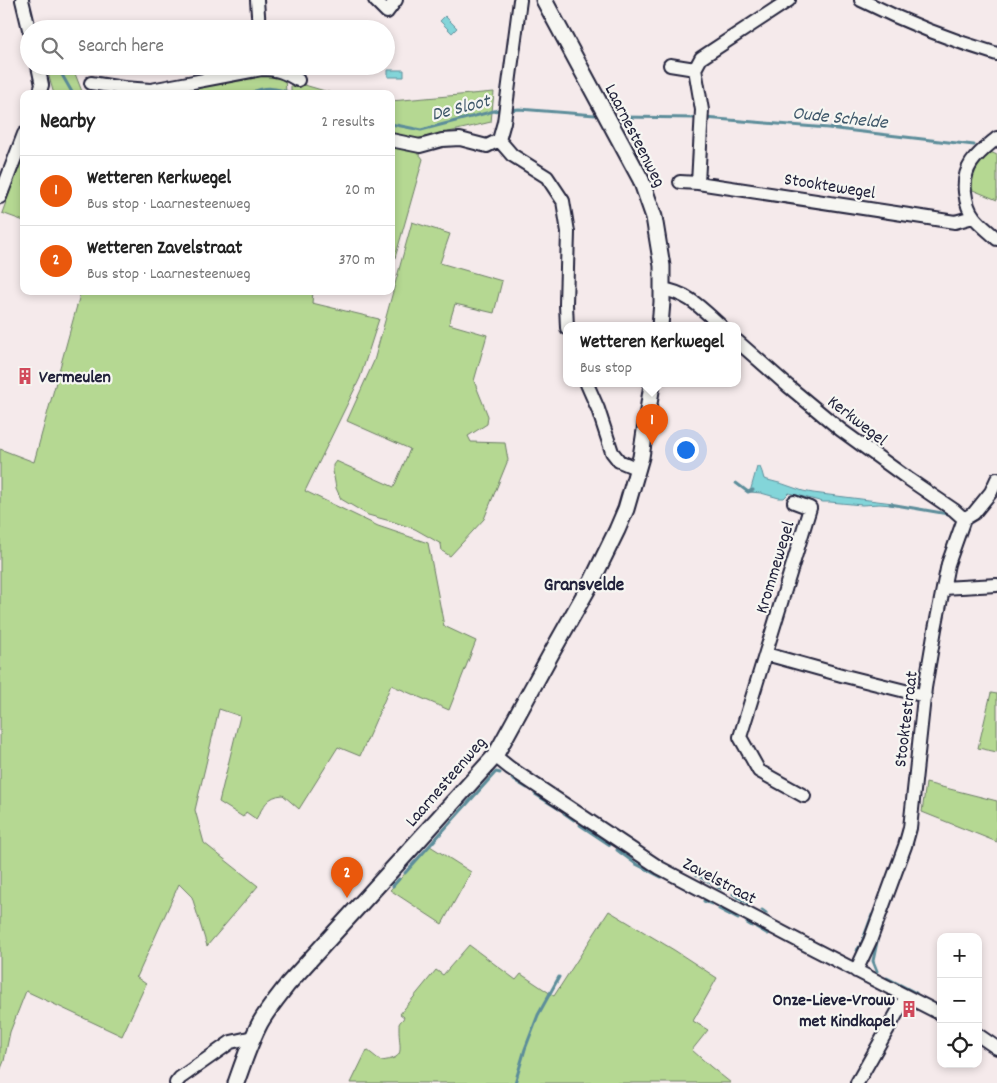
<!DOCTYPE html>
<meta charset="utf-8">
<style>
body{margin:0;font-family:Dekko,sans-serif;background:#f6f6f6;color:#222}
.controls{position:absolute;right:15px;bottom:15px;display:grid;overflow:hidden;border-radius:10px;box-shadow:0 2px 8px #0003}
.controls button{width:45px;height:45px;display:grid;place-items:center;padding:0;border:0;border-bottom:1px solid #e0e0e0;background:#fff;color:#222;font:25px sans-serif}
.you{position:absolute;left:685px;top:449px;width:18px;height:18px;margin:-12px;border:4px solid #fff;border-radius:50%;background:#1a73e8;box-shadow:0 0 0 8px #1a73e833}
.badge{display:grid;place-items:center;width:32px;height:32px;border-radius:50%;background:#ea580c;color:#fff;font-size:16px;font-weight:700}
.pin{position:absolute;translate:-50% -41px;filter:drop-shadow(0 1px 2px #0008)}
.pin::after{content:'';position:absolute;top:26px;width:18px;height:15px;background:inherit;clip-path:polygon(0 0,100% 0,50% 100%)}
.popup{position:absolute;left:563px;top:322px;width:178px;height:65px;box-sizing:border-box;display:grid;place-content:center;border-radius:10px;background:#fff;filter:drop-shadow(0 1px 4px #0005);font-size:16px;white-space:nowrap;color:#767676}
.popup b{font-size:19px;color:#222}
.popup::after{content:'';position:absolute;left:50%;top:100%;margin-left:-10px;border:10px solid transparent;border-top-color:#fff}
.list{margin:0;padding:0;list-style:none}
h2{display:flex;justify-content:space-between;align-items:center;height:65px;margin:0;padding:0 20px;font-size:21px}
h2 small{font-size:16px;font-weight:400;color:#767676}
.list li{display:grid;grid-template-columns:32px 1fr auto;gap:15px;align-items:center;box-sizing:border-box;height:70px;padding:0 20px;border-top:1px solid #e0e0e0}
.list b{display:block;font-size:19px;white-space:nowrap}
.list p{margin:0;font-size:16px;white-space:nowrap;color:#767676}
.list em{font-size:16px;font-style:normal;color:#767676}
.icon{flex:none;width:28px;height:28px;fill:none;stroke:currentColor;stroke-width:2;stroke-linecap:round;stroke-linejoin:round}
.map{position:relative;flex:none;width:997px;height:1083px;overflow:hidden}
.search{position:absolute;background:#fff;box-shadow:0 2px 8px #0003;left:20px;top:20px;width:375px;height:55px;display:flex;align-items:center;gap:12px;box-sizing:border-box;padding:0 18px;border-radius:28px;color:#767676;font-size:19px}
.panel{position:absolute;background:#fff;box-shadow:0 2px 8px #0003;left:20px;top:90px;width:375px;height:205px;border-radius:10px}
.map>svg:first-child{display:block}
.green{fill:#b5d892;stroke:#6c7d66}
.water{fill:#83d5d9;stroke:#5c8d9a}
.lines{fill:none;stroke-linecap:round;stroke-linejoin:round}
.stream{stroke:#5c8d9a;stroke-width:3}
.minor-casing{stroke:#22223b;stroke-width:16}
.tertiary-casing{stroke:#22223b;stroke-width:19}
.minor{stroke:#f6f6f2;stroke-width:12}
.tertiary{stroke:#f6f6f2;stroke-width:15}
.labels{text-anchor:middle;stroke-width:4.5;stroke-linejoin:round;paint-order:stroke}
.street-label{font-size:18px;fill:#22223b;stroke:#f6f6f2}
.poi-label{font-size:18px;font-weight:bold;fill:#22223b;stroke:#f6f6f2;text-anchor:start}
.water-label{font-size:19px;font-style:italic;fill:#3f586a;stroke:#f6f6f2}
.neighbourhood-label{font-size:19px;font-weight:bold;fill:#22223b;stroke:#f6f6f2}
</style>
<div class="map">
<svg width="997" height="1083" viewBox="0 0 997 1083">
<rect width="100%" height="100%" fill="#f5eaeb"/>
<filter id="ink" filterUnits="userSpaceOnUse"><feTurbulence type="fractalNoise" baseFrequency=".02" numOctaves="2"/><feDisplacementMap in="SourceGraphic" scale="10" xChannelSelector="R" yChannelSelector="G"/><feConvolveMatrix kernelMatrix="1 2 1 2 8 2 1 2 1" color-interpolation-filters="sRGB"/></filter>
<g filter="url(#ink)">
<!-- green -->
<path class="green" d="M46,66h26l11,28h-27l-3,-3z
M262,75l23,1 1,18h-122z
M291,81l44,13h-44z
M494,92l-3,30 -51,12 -30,6 -19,-5v-34z
M391,146c10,2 27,3 32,13l-32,113z
M988,151l9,4v45l-29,-12 2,-14z
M24,152v69l-22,-8z
M412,222l38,12 -10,29 62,18 -8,32 -39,-9 -6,20 38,11 -13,46 14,35 -1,8 -19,12 3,6 34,1 3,17 -24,59 -34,37 -8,-5 -1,-7 -12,-7 -14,-8 -21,-7 -26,-7 -27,-16 -5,-11 -3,-17v-6l3,-4 58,26 16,-38 -63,-28 27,-60z
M81,291h232l-1,12 67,16 -19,59 -55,113 73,35 50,17 16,83 32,15 -27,69 -58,-25 -31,71 -22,-9 -39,62 -16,-14c-16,1 -19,11 -27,24l-10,-7 -3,5 -24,-15 21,-86 -21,-7 -24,101 9,33 54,43 -51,60 -15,-49 -13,-13 -42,93h-1l10,7 -24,52 -96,-45 -16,41 -6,29 -4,10v-622l34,13z
M991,693l6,1v58l-19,-4z
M926,783l71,18v41l-75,-30z
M430,846l41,26 -29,52 -52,-34z
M609,911l65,39 43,28 -24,43 15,9 -16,20 19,17 20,16h-380l16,-33 14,11c24,-3 19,-9 18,-29 0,-1 0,-7 0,-8 1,-3 4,-4 5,-7l-4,-3 36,-44 7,5 26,-30 47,35 5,-6 33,22z"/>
<!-- water -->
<path class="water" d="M445,16l12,12 -5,5 -12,-12z
M388,70h16v7h-16z
M757,467h3l2,5 2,7 19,5 20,7 10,2 80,10 -1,2 -12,-1 -18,1 -32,-3h-7l-34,-9 -5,5h-5l-18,-5 -11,-1z"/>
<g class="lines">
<!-- stream -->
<path class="stream" d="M57,66l16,28
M248,94c18,-8 27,-7 45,0
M509,110l10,-1 76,6
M622,117l74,1
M704,118l124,10 146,17
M391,124l30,6 77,-20h5
M736,483l12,9 5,-2
M890,504l58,10
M512,779l15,9
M535,794l24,15
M564,813l10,7
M580,825l30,20
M617,850l19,14 25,13
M405,873l89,-99 2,-2 4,1
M697,875l14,8
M393,886l6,-7
M718,887l5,2
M733,894l15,9
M704,901l8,3
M719,909l19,10
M762,910l4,3
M747,923l5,3
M756,927l12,7
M857,950l4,-5 11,-30
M877,971l-4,-10 4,-19
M887,978l29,15
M515,1083l10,-34 13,-34 21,-38"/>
<!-- minor casing -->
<g class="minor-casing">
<path id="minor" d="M22,0l7,29
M257,0l2,29
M375,0l12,12 9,-12
M861,0c44,22 89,40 136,54
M670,65l25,4
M38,66l4,19 -3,9
M91,83l32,5 28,2 111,-21c16,0 22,3 36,11
M997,138c-19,16 -35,27 -32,54 1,9 3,18 9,25 6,8 16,15 23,22
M391,140l29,6 22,-6 18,-1 27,7 12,-6
M499,140l13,15 35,22 16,24 5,31 -2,72 1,24
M499,140l5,-18 16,-122
M680,182l18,1 257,39 18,-5
M698,183l4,-73 -7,-41 6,-11 88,-58
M0,197l24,-63
M662,289c27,4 40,20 59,37
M737,341l51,45 53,44 66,48 47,32 10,9
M587,384l11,25 14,43 7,9 19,8
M794,502l16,6 -70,229 19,34 45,25
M943,588l54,-3
M766,654l79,22 80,20
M495,756l15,12 150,100 154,81 127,65
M856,971l14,-30 35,-95 5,-18 15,-140 10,-59 13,-65 16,-45 10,-6 17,-21 6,-13
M978,1035l19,13
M176,1083l4,-5 51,-36 22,-5
M857,1083l49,-86"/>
</g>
<!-- tertiary casing -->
<g class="tertiary-casing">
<path id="tertiary" d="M544,0l97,180 13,37 8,49v36l-2,24
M236,1083c7,-20 14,-41 24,-60 8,-14 18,-26 28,-39l207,-228 57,-104 39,-69 26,-53 9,-21 15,-52 11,-73"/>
</g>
<!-- minor -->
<use href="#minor" class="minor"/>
<!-- tertiary -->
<use href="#tertiary" class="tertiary"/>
</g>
</g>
<!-- icons -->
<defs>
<g id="building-bare" transform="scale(1.35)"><path d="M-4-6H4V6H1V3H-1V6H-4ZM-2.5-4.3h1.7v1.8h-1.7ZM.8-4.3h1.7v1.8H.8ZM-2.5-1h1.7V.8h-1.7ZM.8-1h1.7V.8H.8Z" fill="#d1495b" stroke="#f6f6f2" stroke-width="2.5" paint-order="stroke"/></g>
</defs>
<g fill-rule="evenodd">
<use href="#building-bare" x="25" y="376"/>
<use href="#building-bare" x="909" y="1009"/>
</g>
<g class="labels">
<!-- street labels -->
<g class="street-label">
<text transform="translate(636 135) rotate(63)" y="6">Laarnesteenweg</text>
<text transform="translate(830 185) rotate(9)" y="6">Stooktewegel</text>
<text transform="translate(858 420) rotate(38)" y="6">Kerkwegel</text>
<text transform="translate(774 567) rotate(-73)" y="6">Krommewegel</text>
<text transform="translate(905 719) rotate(-83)" y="6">Stooktestraat</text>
<text transform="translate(445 781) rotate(-49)" y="6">Laarnesteenweg</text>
<text transform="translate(720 880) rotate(28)" y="6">Zavelstraat</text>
</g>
<!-- poi labels -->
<g class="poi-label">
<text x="39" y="382">Vermeulen</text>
<text x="895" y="1005" text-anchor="end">Onze-Lieve-Vrouw<tspan x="895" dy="21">met Kindkapel</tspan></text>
</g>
<!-- water labels -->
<g class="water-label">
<text transform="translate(460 106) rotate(-14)" y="7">De Sloot</text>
<text transform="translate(840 116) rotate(6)" y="7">Oude Schelde</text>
</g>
<!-- neighbourhood labels -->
<g class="neighbourhood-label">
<text x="584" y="590">Gransvelde</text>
</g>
</g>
</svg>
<div class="controls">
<button>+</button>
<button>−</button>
<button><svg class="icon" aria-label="locate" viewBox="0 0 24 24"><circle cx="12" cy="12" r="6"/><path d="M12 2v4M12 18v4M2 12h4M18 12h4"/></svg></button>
</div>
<div class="you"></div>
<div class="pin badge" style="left:652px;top:445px">1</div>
<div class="popup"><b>Wetteren Kerkwegel</b>Bus stop</div>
<div class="pin badge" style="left:347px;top:898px">2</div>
<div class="search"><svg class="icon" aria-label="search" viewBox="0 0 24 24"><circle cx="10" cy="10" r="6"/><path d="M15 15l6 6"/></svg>Search here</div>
<section class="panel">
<h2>Nearby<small>2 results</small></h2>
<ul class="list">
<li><span class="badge">1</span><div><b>Wetteren Kerkwegel</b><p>Bus stop · Laarnesteenweg</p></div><em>20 m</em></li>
<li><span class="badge">2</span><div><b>Wetteren Zavelstraat</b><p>Bus stop · Laarnesteenweg</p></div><em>370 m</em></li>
</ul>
</section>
</div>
